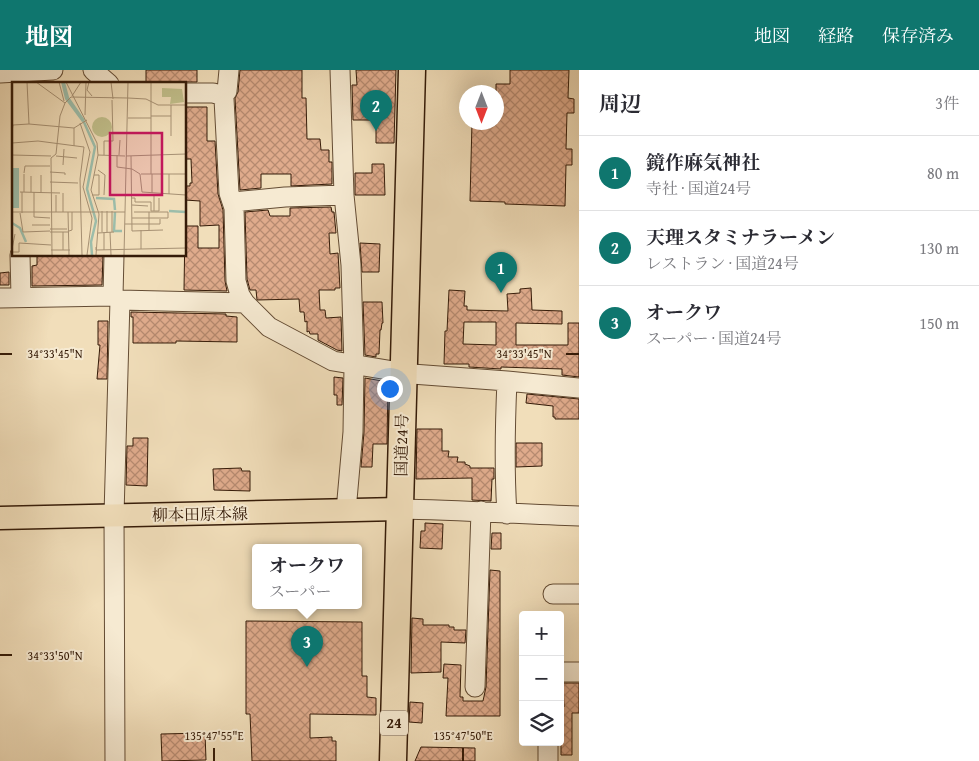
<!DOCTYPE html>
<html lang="ja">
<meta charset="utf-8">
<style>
body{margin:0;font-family:"Gentium Book Plus","Noto Serif JP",serif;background:#f7f7f7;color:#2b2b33}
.controls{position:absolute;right:15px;bottom:15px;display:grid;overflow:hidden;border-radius:5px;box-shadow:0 5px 20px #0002}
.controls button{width:45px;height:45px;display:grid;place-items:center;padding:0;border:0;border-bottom:1px solid #e1e1e2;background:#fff;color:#2b2b33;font:25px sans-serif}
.compass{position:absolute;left:459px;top:15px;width:45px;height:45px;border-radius:50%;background:#fff;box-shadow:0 5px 20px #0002;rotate:180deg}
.you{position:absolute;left:389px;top:318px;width:18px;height:18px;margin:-12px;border:4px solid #fff;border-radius:50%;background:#1a73e8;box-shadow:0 0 0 8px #1a73e833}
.badge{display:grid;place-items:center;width:32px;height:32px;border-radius:50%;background:#0f766e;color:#fff;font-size:16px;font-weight:700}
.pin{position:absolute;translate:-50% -41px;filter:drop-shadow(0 1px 2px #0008)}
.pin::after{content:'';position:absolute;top:26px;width:18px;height:15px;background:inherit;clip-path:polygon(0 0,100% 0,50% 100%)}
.popup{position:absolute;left:252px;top:474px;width:110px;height:65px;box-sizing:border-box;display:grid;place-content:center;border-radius:5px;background:#fff;filter:drop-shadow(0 1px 4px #0005);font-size:16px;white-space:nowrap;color:#7c7c81}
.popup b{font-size:19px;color:#2b2b33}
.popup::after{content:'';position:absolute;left:50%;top:100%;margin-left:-10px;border:10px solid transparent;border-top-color:#fff}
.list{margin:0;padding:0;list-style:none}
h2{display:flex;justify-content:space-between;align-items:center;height:65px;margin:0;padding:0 20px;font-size:21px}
h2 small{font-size:16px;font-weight:400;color:#7c7c81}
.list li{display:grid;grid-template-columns:32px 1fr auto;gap:15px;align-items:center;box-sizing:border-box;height:75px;padding:0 20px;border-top:1px solid #e1e1e2}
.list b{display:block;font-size:19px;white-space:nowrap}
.list p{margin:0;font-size:16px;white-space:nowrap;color:#7c7c81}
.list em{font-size:16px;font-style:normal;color:#7c7c81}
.icon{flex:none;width:28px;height:28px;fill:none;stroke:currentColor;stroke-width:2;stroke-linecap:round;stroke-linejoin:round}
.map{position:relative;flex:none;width:579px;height:691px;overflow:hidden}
header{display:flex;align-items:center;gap:30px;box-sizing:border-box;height:70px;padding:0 25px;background:#0f766e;color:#fff}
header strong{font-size:24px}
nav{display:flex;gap:28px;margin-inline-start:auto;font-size:18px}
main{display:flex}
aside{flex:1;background:#fff}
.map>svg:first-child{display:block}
.building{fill:url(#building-cross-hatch);stroke:#351b08;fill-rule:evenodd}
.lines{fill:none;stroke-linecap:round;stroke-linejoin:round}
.minor-casing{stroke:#644c34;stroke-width:21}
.major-casing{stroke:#351b08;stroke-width:25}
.highway-casing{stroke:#351b08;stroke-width:29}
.minor{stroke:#f6ead2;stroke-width:19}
.major{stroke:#f1deba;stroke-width:22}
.highway{stroke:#f1deba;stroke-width:26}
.ticks{fill:none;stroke:#351b08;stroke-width:2}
.labels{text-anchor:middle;stroke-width:4;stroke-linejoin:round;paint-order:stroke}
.shield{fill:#f6ead2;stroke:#6f5945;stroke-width:1}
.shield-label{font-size:15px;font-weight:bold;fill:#351b08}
.street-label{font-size:16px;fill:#351b08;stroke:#f6ead2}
.inset-river{fill:none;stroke:#9cbdaa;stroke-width:2.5}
.inset-road{fill:none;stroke:#a69073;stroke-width:1}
.view{fill:#c2185b;fill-opacity:0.15;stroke:#c2185b;stroke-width:2.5}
.inset-edge{fill:none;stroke:#351b08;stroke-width:2.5}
.ticks-label{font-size:12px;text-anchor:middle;fill:#351b08;stroke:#f6ead2;stroke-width:4;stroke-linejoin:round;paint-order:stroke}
</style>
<header>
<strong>地図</strong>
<nav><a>地図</a><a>経路</a><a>保存済み</a></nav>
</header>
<main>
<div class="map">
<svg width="579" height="691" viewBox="0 0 579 691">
<defs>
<pattern id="building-cross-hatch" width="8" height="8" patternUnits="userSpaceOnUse" patternTransform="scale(1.25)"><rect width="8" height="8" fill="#dfab8c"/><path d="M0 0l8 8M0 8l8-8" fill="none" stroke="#b68a70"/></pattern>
</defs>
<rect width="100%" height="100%" fill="#f1deba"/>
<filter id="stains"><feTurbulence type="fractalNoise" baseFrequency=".004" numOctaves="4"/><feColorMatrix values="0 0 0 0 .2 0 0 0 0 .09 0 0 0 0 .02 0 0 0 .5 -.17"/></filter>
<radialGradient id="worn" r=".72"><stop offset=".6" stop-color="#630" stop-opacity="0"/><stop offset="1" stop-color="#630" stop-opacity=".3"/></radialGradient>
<!-- building -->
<path class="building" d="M146,0h51v12h-12l-6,2 -33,-2z
M240,0h62v28h4l1,41h13l1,11h8v12h3v22l-41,2v-12h-30v14l-21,2 -5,-92 3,-6z
M356,0h40l-2,73h-18v-23h-23l-1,-35h5z
M510,0h59l-1,28 6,1v14h-7l-1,36h6v16h-6l-1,41 -60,-2v-2l-35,-1 2,-79h24v-38h14z
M185,37h22v34h8l3,53 5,16 2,71 2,10 -43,-1 1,-64h13v22h21v-23l-19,1v-25l-15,-1v-14h5v-3h2l-1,-24h-6z
M372,94h12l1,31h-30v-22h17z
M331,137l1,5h2l2,21h-7l1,21 8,-1 2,35h-5v2h-16l1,20h5l1,8 15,-1 1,34 -5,-1 -19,-10v-6h-8l-1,-3 -2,1v-11l-2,1 -1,-10h-4l-1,-13 -42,1 -1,-10h-6l-3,-11 -2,-67 23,-2 2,6h20v-8z
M360,173l20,1 -1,28h-17z
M37,185h66l-1,30 -70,1v-20l5,-1z
M9,202v13h-9v-12z
M531,218l1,22 30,1v13l-46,-1v22h52v-22h11v54l-17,-2v-6l-61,-2v2l-32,-2v-3h-25l1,-33h2l2,-41 16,1 -1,15h3v4l41,1 -1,-17 13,-1v-4zM464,252h32v23l-33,-1z
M363,232h19l1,21h-1l-1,7h-1l-1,24h-3v3l-11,-2z
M131,242l95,2v2l11,1v25l-61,-1v2h-43v-26h-2z
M98,251h10l-1,58h-10l3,-34h-2z
M334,307l9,1 -1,27h-5v-10h-3z
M365,308l23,4 -1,62h-14l-1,23h-11l3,-35z
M527,324l52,5v20h-24v-2h-2v-11l-27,-3z
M417,359h25v22h7l-1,6h10l-1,5h8v2l5,2v2h24v11h-2l-1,22 -19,-1v-22l-56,1z
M133,368h15l-1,48 -21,-1 1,-39h6z
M516,373h26v23l-26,1z
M241,398l1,3h8v20l-36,-1 -1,-21z
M425,453l18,1 -1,25 -22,-1 1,-17h4z
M492,463h9v16h-10z
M490,500l10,1v145h-54l2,-38h-5l1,-14 17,1 -1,32h3v4h20l3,-14z
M412,548l11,1v6h26v2h5v3h12l-1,13 -24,-1v30l-30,1z
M246,551l116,1v54h5v21l9,1v17l-66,-1v24l22,-1v4h4v20h-84l-2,-47h-4z
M563,613h16v30h-7v42h-11v-48h3z
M410,632l13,1 -1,20 -13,-1z
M205,663l1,27 -44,1 -1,-27z
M421,677l54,1v13h-60z"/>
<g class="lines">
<!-- minor casing -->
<g class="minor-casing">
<path id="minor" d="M93,0l16,14
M340,0l4,125 7,70 3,101 -1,66 -7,79
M0,3l53,-3
M185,23h28l8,2 3,4 5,94 5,15 2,73 4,14 5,8 24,24 64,34 79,13 95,7c-2,44 -3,88 0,133
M221,25l6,-4 2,-21
M233,132l52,-5 59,-2
M20,185l1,42
M113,226l1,-41
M0,228l113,-2 7,4 125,3
M507,311l72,7
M399,439c60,1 120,5 180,7
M553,524h26
M560,602h19
M475,617l6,-176
M115,691l-1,-246 6,-215
M548,691v-19"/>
</g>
<!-- major casing -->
<g class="major-casing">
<path id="major" d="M0,448l399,-9"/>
</g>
<!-- highway casing -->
<g class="highway-casing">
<path id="highway" d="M393,691l19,-691"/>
</g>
<!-- minor -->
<use href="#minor" class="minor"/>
<!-- major -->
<use href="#major" class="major"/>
<!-- highway -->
<use href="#highway" class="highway"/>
</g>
<!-- ticks -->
<path class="ticks" d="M0,284h12M566,284h13M0,585h12M214,678v13M463,678v13"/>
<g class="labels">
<!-- shield labels -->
<rect class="shield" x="380" y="640.5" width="28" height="25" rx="4"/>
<g class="shield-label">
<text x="394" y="658">24</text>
</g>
<!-- street labels -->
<g class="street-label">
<text transform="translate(401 375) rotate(-89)" y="6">国道24号</text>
<text transform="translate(200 444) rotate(-1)" y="6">柳本田原本線</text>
</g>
</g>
<!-- overview -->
<g transform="translate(12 12)">
<rect width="174" height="174" fill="#f1deba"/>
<path d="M150,6l20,1 2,13 -14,2 1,-7h-9z" fill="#c1bf8b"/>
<path d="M80 45a10 10 0 1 1 20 0a10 10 0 1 1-20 0Z" fill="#c1bf8b"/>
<path d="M49,0h4l4,15 16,23 -3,2 -17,-23zM0,86h7v40h-7z" fill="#9cbdaa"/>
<path class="inset-river" d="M71,38l12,27 -8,42 9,32 -5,21 1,13M84,116l18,1 1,11M157,129l17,1M103,130l-1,19h8M0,141l8,5 6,14"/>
<path class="inset-road" d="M15,0l2,42M24,0l29,21 6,-6 57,1M47,0l5,19M54,0l31,61 1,12 -7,35 8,24 -3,41M77,0l-2,8 5,6M99,0l2,17M60,14l9,-14M116,16l18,1 12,6h28M73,33l1,-33M139,34h20v-11M159,34v20M116,36h23M68,41l10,29 -7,35 9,31 -5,37M0,50l1,-7 16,-1 45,4M0,61l26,-2 46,6 -4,32 2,76M62,64v-18l13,-8M0,73l39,1M86,73l27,1M92,73v-14h9l-1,-41M105,73v12l15,2 8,5 2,18 44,3M107,73l1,-15M44,74l21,2M114,74l60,-2M119,74l1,75 31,-1M51,83l1,-16M86,88l7,5 -1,20M38,90l15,1v2M12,91l1,-7h25M12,92v18M129,92h45M139,92v-92M140,92v19M157,92v20M29,93v17M19,94v16M38,100l28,1M8,110l40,1M10,110v21M22,110v21M44,113v17M80,113h7v-20h-5M142,113v16h5v-13M119,116h4v4h16v9h3M120,123l16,1M100,129v21M0,130h113M51,130v-19M56,130l1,43M8,131l3,19 27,-1M22,131v4l16,1M120,136h36v-6h-34M113,142h35v-5M20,143h18M38,147h17M137,148v-18M57,149l3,-1v-18M38,150h18M90,150v-21M92,150v18M95,150v-21M98,150l1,23M86,151l16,-1M84,165v3l90,-2M0,167l3,-15M129,167v-19M39,168h19M51,168v-18M0,170h7v-9l32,2M40,173l-1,-97 5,-4 4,-38 5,-13M112,173l4,-173"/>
<path class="view" d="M98,51h52v62h-52z"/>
<rect width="174" height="174" class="inset-edge"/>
</g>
<g class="ticks-label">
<text x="524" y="288">34°33'45"N</text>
<text x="55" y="288">34°33'45"N</text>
<text x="55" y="590">34°33'50"N</text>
<text x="214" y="670">135°47'55"E</text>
<text x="463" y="670">135°47'50"E</text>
</g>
<rect width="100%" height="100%" filter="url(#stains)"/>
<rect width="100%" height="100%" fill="url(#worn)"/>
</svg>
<div class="controls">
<button>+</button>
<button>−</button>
<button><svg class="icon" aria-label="layers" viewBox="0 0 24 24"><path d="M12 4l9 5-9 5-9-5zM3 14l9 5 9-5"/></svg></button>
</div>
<svg class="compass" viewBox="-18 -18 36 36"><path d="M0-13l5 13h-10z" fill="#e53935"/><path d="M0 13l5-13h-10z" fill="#7c7c81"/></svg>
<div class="you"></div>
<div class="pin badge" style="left:501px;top:223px">1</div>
<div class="pin badge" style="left:376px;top:61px">2</div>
<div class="pin badge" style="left:307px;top:597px">3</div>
<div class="popup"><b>オークワ</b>スーパー</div>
</div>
<aside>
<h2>周辺<small>3件</small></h2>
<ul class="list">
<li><span class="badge">1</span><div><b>鏡作麻気神社</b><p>寺社 · 国道24号</p></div><em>80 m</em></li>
<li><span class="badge">2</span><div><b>天理スタミナラーメン</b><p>レストラン · 国道24号</p></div><em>130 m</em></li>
<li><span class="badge">3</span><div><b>オークワ</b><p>スーパー · 国道24号</p></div><em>150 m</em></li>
</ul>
</aside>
</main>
